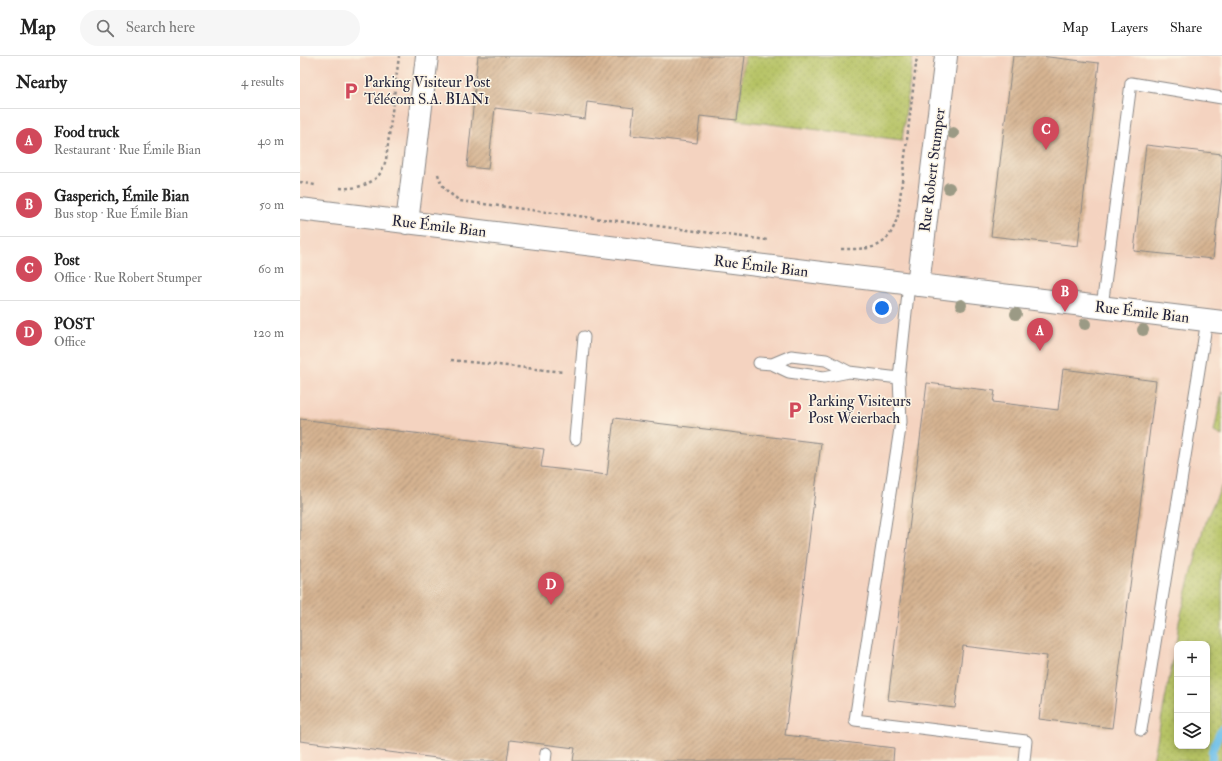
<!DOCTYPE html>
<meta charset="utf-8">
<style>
body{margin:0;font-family:"IM FELL Double Pica",serif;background:#f6f6f6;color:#222}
.controls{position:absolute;right:12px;bottom:12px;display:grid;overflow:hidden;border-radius:8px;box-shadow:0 2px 6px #0003}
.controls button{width:36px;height:36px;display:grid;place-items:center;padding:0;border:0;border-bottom:1px solid #e0e0e0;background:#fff;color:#222;font:20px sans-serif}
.you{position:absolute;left:582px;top:252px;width:14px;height:14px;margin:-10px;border:3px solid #fff;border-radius:50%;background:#1a73e8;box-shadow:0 0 0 6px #1a73e833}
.badge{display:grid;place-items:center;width:26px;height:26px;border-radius:50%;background:#d1495b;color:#fff;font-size:13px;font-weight:700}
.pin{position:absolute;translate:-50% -33px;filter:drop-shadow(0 1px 2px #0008)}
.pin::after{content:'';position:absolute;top:21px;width:14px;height:12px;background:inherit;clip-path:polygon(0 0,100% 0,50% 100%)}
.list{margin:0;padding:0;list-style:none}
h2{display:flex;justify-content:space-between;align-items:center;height:52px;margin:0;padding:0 16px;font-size:17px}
h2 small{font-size:13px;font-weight:400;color:#767676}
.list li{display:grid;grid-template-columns:26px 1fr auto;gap:12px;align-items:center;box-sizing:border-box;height:64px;padding:0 16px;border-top:1px solid #e0e0e0}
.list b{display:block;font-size:15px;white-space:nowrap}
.list p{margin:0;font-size:13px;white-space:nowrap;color:#767676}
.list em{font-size:13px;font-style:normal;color:#767676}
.icon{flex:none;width:22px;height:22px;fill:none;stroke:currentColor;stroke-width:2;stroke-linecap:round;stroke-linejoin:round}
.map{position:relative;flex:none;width:922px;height:705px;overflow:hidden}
header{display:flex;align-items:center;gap:24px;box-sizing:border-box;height:56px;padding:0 20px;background:#fff;border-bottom:1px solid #e0e0e0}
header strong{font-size:19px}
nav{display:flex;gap:22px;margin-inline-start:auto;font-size:14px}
.search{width:280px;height:36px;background:#f6f6f6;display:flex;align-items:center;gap:10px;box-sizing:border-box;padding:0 14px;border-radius:22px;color:#767676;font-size:15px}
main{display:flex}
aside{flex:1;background:#fff}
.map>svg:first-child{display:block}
.built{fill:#f4d3c0}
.grass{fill:url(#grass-dots);stroke:#6c7250;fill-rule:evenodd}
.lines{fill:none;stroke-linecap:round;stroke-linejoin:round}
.stream{stroke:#6dbfe9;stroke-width:8}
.building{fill:url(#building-hatch)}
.lane-casing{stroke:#898684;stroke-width:13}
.street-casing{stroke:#898684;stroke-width:24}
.path{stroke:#898684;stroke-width:2.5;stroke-dasharray:3 3;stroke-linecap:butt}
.lane{stroke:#fff;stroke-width:11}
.street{stroke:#fff;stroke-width:22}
.tree{fill:#9b9a85}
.labels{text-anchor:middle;stroke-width:3;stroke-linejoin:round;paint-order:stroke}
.poi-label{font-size:15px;fill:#22223b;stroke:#fcf5e5;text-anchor:start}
.street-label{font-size:15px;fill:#22223b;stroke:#fcf5e5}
</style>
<header>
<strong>Map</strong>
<div class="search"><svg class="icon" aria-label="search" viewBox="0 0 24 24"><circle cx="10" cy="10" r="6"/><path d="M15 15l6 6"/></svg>Search here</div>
<nav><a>Map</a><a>Layers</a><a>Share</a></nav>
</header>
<main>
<aside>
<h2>Nearby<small>4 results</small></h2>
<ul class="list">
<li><span class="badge">A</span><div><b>Food truck</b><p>Restaurant · Rue Émile Bian</p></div><em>40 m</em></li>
<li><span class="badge">B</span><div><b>Gasperich, Émile Bian</b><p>Bus stop · Rue Émile Bian</p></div><em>50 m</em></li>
<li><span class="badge">C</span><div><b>Post</b><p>Office · Rue Robert Stumper</p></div><em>60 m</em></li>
<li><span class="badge">D</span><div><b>POST</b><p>Office</p></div><em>120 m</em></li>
</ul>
</aside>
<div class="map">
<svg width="922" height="705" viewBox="0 0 922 705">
<defs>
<pattern id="grass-dots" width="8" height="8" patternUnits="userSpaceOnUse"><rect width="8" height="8" fill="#b5c264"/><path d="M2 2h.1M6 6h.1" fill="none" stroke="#9ba658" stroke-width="1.8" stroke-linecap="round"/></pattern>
<pattern id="building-hatch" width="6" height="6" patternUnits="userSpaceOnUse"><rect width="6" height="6" fill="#d5b391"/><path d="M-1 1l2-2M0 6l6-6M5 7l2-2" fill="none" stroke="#ac9178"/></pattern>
</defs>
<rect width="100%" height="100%" fill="#fcf5e5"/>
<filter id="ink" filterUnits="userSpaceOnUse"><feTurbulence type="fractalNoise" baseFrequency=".025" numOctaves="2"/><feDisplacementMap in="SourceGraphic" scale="8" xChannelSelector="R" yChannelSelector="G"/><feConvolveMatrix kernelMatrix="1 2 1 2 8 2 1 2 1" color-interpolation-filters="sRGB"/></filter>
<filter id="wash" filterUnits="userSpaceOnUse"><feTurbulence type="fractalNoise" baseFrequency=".012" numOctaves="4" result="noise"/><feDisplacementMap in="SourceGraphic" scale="16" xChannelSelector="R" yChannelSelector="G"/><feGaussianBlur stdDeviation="0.9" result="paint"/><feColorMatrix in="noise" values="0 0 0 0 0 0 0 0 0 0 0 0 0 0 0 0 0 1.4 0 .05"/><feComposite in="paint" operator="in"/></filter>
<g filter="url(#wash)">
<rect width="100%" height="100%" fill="#f0e9ce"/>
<!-- built -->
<path class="built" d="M0,0h922v336l-8,40 8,4v49l-17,37 -26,100 -3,22 -23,117h-853z"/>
<!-- grass -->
<path class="grass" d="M445,0h168l-11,84 -165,-20z
M922,336v44l-8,-4z
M922,429v276h-69l23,-117 3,-22 26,-100zM877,588h30v102h-30z"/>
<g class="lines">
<!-- stream -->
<path class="stream" d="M912,705v-10l8,-19 2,-2"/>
</g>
<g id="blocks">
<!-- building -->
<path class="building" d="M178,0h267l-8,64 -37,-4 -3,27 -66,-8 3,-27 -47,-6 -2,17 -90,-11 -7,61 -21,-2 8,-78h-1z
M713,0h27l59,7 -21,183 -87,-10z
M846,89l76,9v23l-9,82 -79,-8z
M763,313l93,12 -44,347 -73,-9 8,-63 -84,-10 -8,62 -67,-8 39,-317 68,8 -2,11 65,8z
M314,362l207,25 -36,292 109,13 -1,13h-320l2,-13 -65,-8 -3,21h-46l-161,-20v-322l244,30 -3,18 66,8z"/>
</g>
</g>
<g filter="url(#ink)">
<use href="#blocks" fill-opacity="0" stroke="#898684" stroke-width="1"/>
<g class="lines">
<!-- lane casing -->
<g class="lane-casing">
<path id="lane" d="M609,228l-10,94 2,44 -46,298 171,21 -2,20
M802,251l29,-224 91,15
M459,307l13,1
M549,316l-23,-12 -35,-4 -19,8 17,8 35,5 25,-5 50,6
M275,383l9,-102
M841,674l66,-410
M245,705l1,-8"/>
</g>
<!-- street casing -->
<g class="street-casing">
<path id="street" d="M0,153l922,113
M107,167l20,-167
M618,229l28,-229"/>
</g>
<!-- path -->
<path class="path" d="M138,118c4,15 10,18 22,27l307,39
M0,126l15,3
M40,132c14,1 29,-2 39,-13 3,-4 5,-10 7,-15l13,-104
M541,193c32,0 47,1 57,-34l19,-159
M151,304l113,12"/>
<!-- lane -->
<use href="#lane" class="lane"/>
<!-- street -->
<use href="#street" class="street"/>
</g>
<!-- trees -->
<g class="tree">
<circle cx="653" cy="77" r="6"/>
<circle cx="649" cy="132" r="6"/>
<circle cx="661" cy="249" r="6"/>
<circle cx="716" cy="258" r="6"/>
<circle cx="785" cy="268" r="6"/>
<circle cx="843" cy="274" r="6"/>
</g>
</g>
<!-- icons -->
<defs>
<g id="parking-bare" transform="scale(1.38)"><path d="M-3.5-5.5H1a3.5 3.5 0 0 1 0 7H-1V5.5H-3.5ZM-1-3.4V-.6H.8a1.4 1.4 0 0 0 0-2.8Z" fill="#d1495b" stroke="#fcf5e5" stroke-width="2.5" paint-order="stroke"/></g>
</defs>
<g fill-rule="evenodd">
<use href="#parking-bare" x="51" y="35"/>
<use href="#parking-bare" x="495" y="354"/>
</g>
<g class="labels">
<!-- poi labels -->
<g class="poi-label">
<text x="64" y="31">Parking Visiteur Post<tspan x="64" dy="17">Télécom S.A. BIAN1</tspan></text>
<text x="508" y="350">Parking Visiteurs<tspan x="508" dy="17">Post Weierbach</tspan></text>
</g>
<!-- street labels -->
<g class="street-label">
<text transform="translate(632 114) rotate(-83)" y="5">Rue Robert Stumper</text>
<text transform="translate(139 170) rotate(7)" y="5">Rue Émile Bian</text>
<text transform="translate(461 210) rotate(7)" y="5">Rue Émile Bian</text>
<text transform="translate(842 256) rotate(7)" y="5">Rue Émile Bian</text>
</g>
</g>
</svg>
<div class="controls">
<button>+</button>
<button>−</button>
<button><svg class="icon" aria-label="layers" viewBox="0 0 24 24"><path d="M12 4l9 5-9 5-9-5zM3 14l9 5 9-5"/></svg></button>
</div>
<div class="you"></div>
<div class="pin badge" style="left:740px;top:295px">A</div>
<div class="pin badge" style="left:765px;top:256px">B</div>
<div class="pin badge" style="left:746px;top:94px">C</div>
<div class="pin badge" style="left:251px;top:549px">D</div>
</div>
</main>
